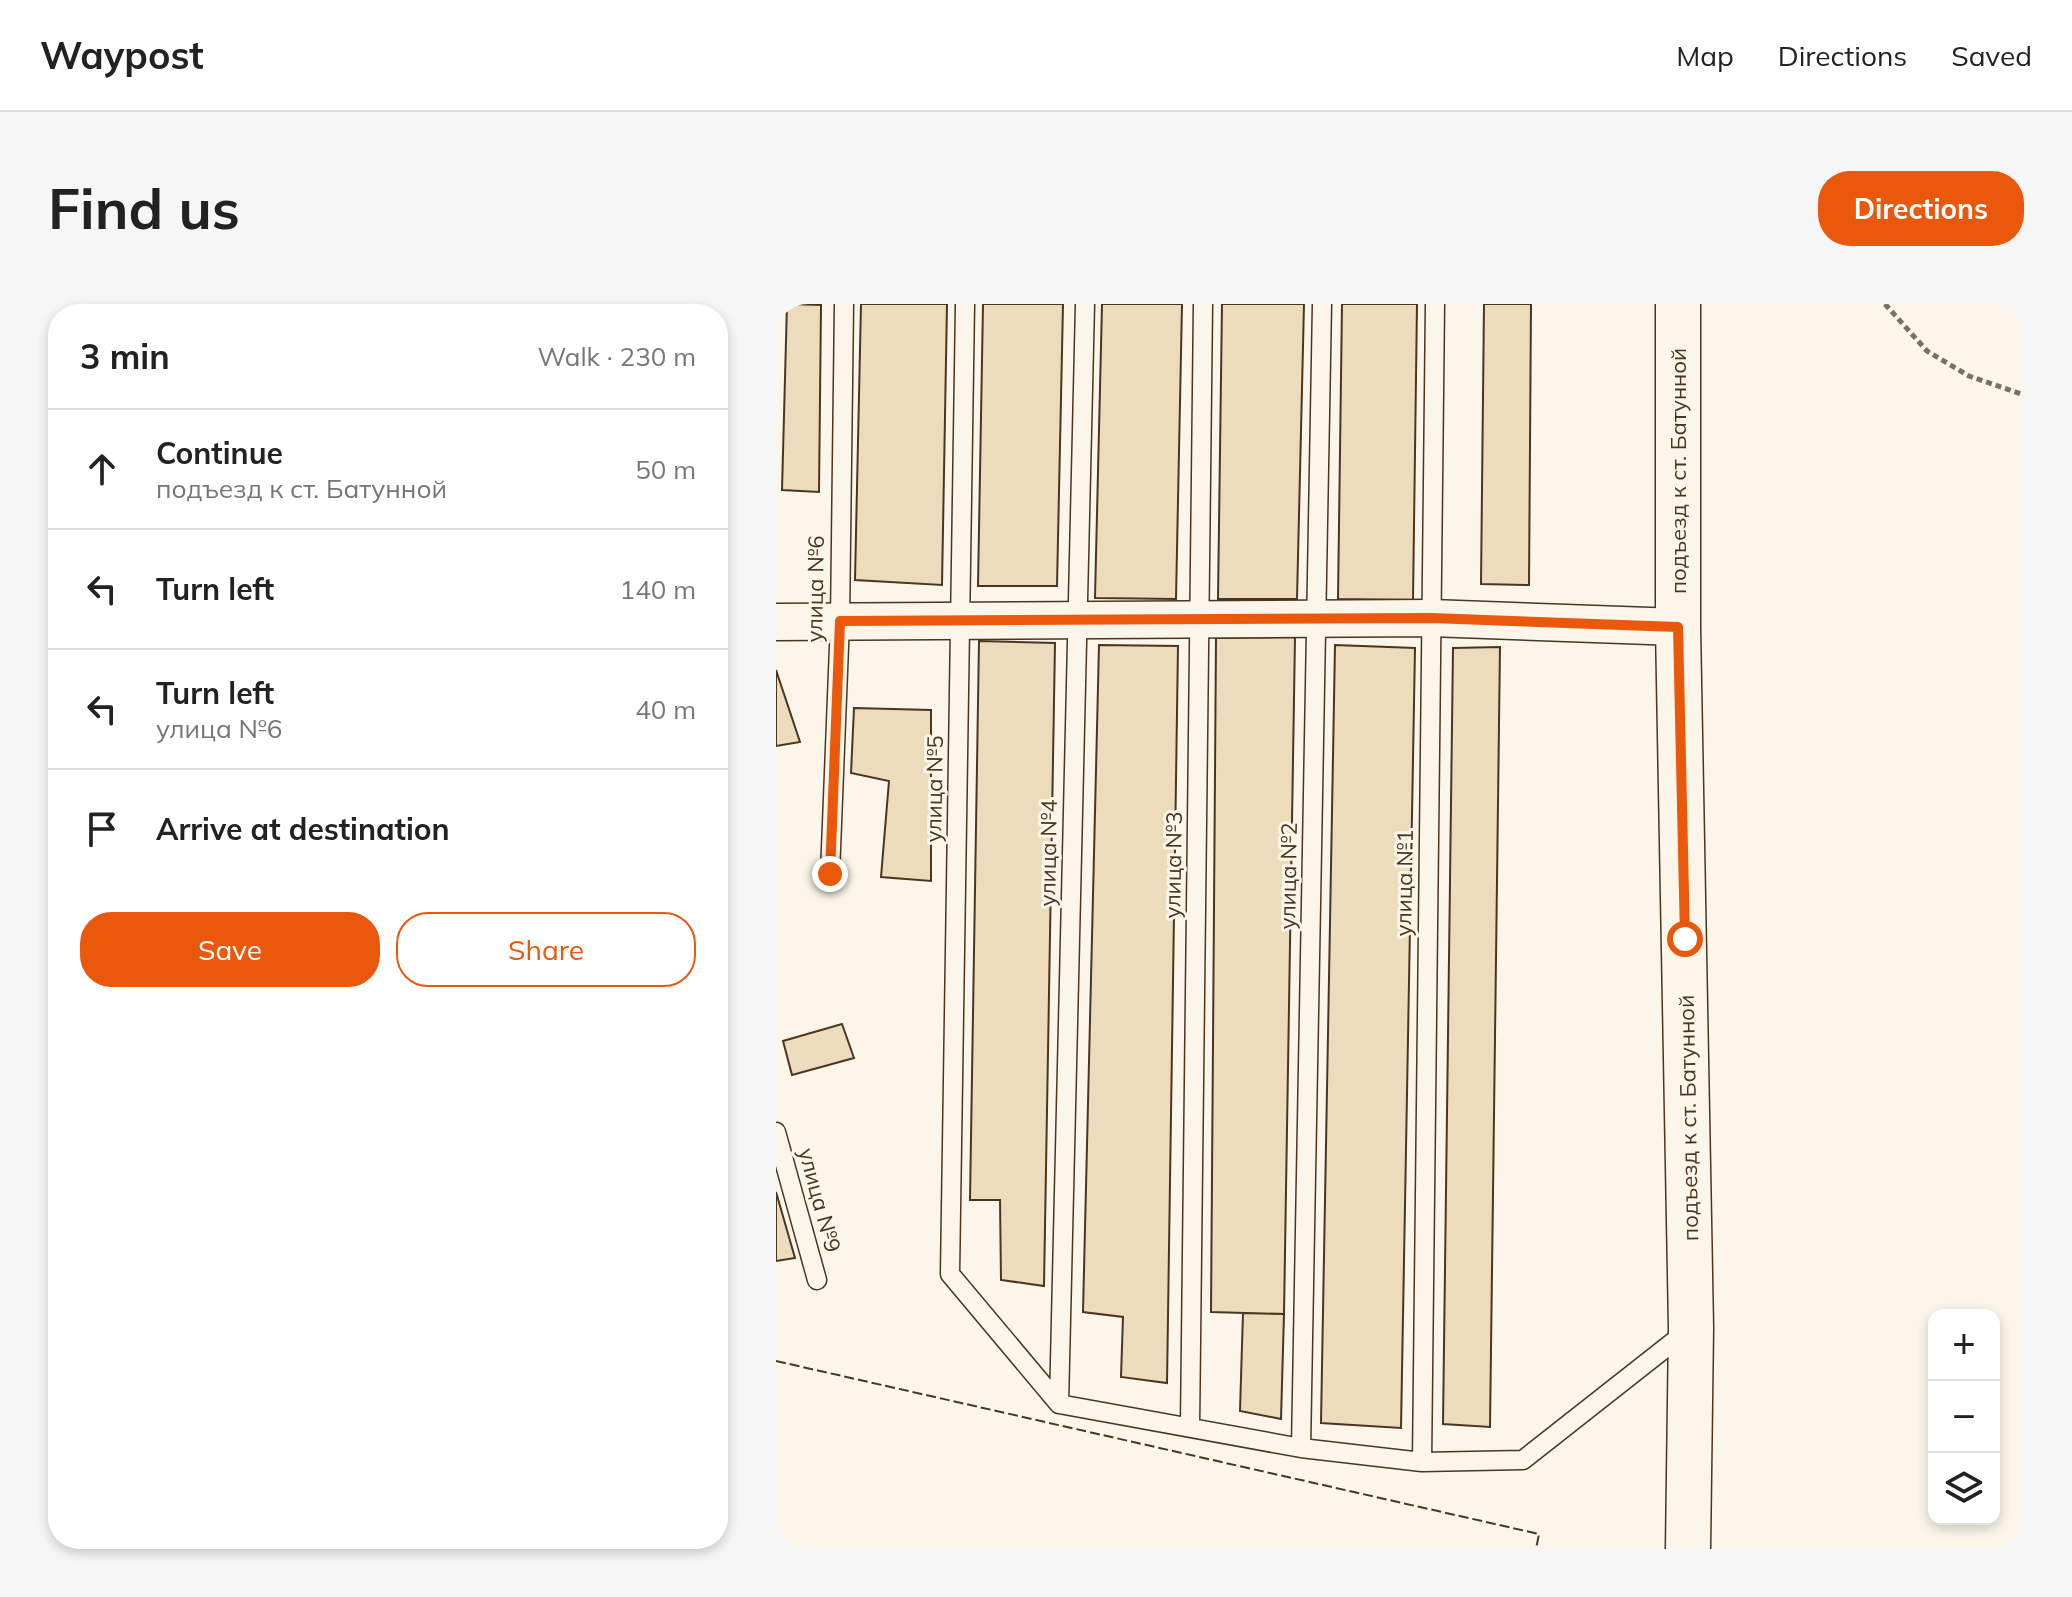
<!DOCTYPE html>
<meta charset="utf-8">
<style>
body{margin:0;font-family:Mulish,sans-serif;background:#f6f6f6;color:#222}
.controls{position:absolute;right:24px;bottom:24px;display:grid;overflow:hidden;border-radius:16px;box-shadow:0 4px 12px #0003}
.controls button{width:72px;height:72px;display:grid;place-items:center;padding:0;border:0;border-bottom:2px solid #e0e0e0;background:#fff;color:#222;font:40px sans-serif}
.stop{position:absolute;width:24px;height:24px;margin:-18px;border:6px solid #ea580c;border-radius:50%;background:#fff}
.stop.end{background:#ea580c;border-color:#fff;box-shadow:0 2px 8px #0008}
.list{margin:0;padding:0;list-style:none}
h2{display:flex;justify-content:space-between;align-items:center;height:104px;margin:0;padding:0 32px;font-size:34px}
h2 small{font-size:26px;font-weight:400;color:#767676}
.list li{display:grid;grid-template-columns:52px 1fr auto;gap:24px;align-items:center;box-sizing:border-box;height:120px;padding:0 32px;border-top:2px solid #e0e0e0}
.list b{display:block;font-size:30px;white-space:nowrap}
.list p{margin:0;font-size:26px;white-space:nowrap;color:#767676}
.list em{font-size:26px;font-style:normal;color:#767676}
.actions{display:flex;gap:16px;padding:24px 32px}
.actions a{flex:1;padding:18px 0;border:2px solid #ea580c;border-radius:32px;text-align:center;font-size:28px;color:#ea580c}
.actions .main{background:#ea580c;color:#fff}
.icon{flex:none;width:44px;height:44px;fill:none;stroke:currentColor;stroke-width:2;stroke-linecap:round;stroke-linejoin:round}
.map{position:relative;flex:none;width:1248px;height:1245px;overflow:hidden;border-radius:32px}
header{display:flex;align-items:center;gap:48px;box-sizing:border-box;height:112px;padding:0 40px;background:#fff;border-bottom:2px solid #e0e0e0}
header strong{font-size:38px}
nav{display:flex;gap:44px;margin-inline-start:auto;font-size:28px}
.intro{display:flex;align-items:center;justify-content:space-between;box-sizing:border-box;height:192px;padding:0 48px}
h1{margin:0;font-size:56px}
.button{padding:20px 36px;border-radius:32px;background:#ea580c;color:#fff;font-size:28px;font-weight:700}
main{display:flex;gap:48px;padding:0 48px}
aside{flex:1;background:#fff;border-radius:32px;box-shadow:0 4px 12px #0003}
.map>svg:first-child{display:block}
.building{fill:#ecdcbc;stroke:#4a3520;stroke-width:2}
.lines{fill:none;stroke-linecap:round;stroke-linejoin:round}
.lane-casing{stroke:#4a3520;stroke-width:21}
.street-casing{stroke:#4a3520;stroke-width:39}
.secondary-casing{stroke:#4a3520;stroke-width:47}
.path{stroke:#7f6f5c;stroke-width:5;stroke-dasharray:6 4;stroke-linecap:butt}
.lane{stroke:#fbf6e9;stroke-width:18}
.street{stroke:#fbf6e9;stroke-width:36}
.secondary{stroke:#fbf6e9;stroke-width:44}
.fence{stroke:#4a3520;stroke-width:2;stroke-dasharray:10 4;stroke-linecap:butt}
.route{stroke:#ea580c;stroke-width:10}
.labels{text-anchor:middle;stroke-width:6;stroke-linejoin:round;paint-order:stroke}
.street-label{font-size:22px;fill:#4a3520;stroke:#fbf6e9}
</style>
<header>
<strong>Waypost</strong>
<nav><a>Map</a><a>Directions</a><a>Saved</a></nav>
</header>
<div class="intro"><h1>Find us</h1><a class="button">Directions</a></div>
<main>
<aside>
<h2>3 min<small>Walk · 230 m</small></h2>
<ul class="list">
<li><svg class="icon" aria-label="ahead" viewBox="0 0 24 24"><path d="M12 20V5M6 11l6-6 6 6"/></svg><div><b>Continue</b><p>подъезд к ст. Батунной</p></div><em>50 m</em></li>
<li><svg class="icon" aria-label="left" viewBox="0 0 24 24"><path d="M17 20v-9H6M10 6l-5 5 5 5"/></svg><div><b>Turn left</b></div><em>140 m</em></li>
<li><svg class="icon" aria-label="left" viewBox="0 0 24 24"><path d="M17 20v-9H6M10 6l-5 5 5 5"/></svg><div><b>Turn left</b><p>улица №6</p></div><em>40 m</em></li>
<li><svg class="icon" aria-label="arrive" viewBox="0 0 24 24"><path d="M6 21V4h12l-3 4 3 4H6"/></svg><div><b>Arrive at destination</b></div></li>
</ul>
<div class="actions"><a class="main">Save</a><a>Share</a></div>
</aside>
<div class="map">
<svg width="1248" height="1245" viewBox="0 0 1248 1245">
<rect width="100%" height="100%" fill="#fbf6e9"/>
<!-- building -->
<path class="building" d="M11,0l34,1 -2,187 -37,-2z
M85,0h86l-5,281 -87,-5z
M207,0h80l-6,282h-79z
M326,0h80l-6,295 -81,-1z
M446,0h82l-7,295h-79z
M566,0h75l-4,296 -75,-1z
M708,0h47l-2,281 -48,-1z
M519,333l-11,677 -73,-2 5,-674z
M203,337l76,2 -11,643 -43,-6 -1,-80h-30z
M323,341l79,1 -11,737 -46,-6 2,-60 -40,-5z
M559,341l80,3 -14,780 -80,-5z
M724,343l-10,780 -47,-3 10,-776z
M0,366l24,72 -24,4z
M78,404l77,2v171l-50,-4 8,-96 -38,-8z
M66,720l12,34 -62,17 -9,-34z
M0,888l19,66 -19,3z
M467,1009l41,1 -3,105 -41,-8z"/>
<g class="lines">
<!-- lane casing -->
<g class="lane-casing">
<path id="lane" d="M189,0l-15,970 109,130 242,44 121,14 101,-2 164,-129
M54,570l10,-253 4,-317
M0,828l41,148
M283,1100l26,-1100
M414,1123l13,-1123
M525,1144l21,-1144
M646,1158l13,-1158"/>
</g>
<!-- street casing -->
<g class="street-casing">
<path id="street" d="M0,318l655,-4 247,9"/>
</g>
<!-- secondary casing -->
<g class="secondary-casing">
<path id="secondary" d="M902,0v323l13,701 -3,221"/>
</g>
<!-- path -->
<path class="path" d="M1109,0l42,47 42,25 55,19"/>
<!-- lane -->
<use href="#lane" class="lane"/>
<!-- street -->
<use href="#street" class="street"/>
<!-- secondary -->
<use href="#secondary" class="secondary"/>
<!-- fence -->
<path class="fence" d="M0,1057l763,173 -3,15"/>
</g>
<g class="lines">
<!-- route -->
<path class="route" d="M54,570l10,-253 591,-3 247,9 7,312"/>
</g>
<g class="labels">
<!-- street labels -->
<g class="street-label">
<text transform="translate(902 167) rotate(-90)" y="8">подъезд к ст. Батунной</text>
<text transform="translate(39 285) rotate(-89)" y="8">улица №6</text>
<text transform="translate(158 485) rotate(-89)" y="8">улица №5</text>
<text transform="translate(272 549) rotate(-89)" y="8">улица №4</text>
<text transform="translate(397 561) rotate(-89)" y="8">улица №3</text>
<text transform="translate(512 572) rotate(-89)" y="8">улица №2</text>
<text transform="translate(628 579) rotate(-89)" y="8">улица №1</text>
<text transform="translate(912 814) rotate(-91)" y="8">подъезд к ст. Батунной</text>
<text transform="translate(44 896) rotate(75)" y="8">улица №9</text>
</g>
</g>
</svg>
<div class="controls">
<button>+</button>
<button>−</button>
<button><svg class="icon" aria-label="layers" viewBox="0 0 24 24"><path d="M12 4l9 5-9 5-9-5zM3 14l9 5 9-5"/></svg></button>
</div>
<div class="stop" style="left:909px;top:635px"></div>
<div class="stop end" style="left:54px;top:570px"></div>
</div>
</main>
